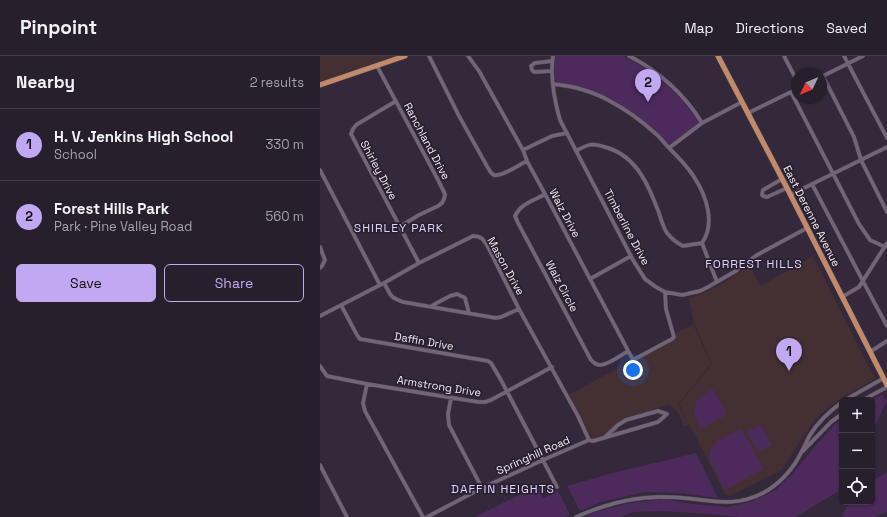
<!DOCTYPE html>
<meta charset="utf-8">
<style>
body{margin:0;font-family:"Space Grotesk",sans-serif;background:#2f2734;color:#f1f3f6}
.controls{position:absolute;right:12px;bottom:12px;display:grid;overflow:hidden;border-radius:6px;box-shadow:0 1px 3px #0004}
.controls button{width:36px;height:36px;display:grid;place-items:center;padding:0;border:0;border-bottom:1px solid #433d48;background:#271f2c;color:#f1f3f6;font:20px sans-serif}
.compass{position:absolute;left:471px;top:12px;width:36px;height:36px;border-radius:50%;background:#271f2c;box-shadow:0 1px 3px #0004;rotate:226deg}
.you{position:absolute;left:313px;top:314px;width:14px;height:14px;margin:-10px;border:3px solid #fff;border-radius:50%;background:#1a73e8;box-shadow:0 0 0 6px #1a73e833}
.badge{display:grid;place-items:center;width:26px;height:26px;border-radius:50%;background:#c1a8f3;color:#111;font-size:13px;font-weight:700}
.pin{position:absolute;translate:-50% -33px;filter:drop-shadow(0 1px 2px #0008)}
.pin::after{content:'';position:absolute;top:21px;width:14px;height:12px;background:inherit;clip-path:polygon(0 0,100% 0,50% 100%)}
.list{margin:0;padding:0;list-style:none}
h2{display:flex;justify-content:space-between;align-items:center;height:52px;margin:0;padding:0 16px;font-size:17px}
h2 small{font-size:13px;font-weight:400;color:#a4a2a9}
.list li{display:grid;grid-template-columns:26px 1fr auto;gap:12px;align-items:center;box-sizing:border-box;height:72px;padding:0 16px;border-top:1px solid #433d48}
.list b{display:block;font-size:15px;white-space:nowrap}
.list p{margin:0;font-size:13px;white-space:nowrap;color:#a4a2a9}
.list em{font-size:13px;font-style:normal;color:#a4a2a9}
.actions{display:flex;gap:8px;padding:12px 16px}
.actions a{flex:1;padding:9px 0;border:1px solid #c1a8f3;border-radius:6px;text-align:center;font-size:14px;color:#c1a8f3}
.actions .main{background:#c1a8f3;color:#111}
.icon{flex:none;width:22px;height:22px;fill:none;stroke:currentColor;stroke-width:2;stroke-linecap:round;stroke-linejoin:round}
.map{position:relative;flex:none;width:567px;height:461px;overflow:hidden}
header{display:flex;align-items:center;gap:24px;box-sizing:border-box;height:56px;padding:0 20px;background:#271f2c;border-bottom:1px solid #433d48}
header strong{font-size:19px}
nav{display:flex;gap:22px;margin-inline-start:auto;font-size:14px}
main{display:flex}
aside{flex:1;background:#271f2c}
.map>svg:first-child{display:block}
.education{fill:#443033}
.green{fill:#4c2a5b}
.lines{fill:none;stroke-linecap:round;stroke-linejoin:round}
.minor-casing{stroke:#4f4654;stroke-width:4.5}
.primary-casing{stroke:#4f4654;stroke-width:6}
.minor{stroke:#726578;stroke-width:3.5}
.primary{stroke:#c38a6a;stroke-width:5}
.labels{text-anchor:middle;stroke-width:3.5;stroke-linejoin:round;paint-order:stroke}
.street-label{font-size:11px;fill:#f2ebf6;stroke:#2a202f}
.neighbourhood-label{font-size:12px;letter-spacing:1px;fill:#dfd2fd;stroke:#2a202f}
</style>
<header>
<strong>Pinpoint</strong>
<nav><a>Map</a><a>Directions</a><a>Saved</a></nav>
</header>
<main>
<aside>
<h2>Nearby<small>2 results</small></h2>
<ul class="list">
<li><span class="badge">1</span><div><b>H. V. Jenkins High School</b><p>School</p></div><em>330 m</em></li>
<li><span class="badge">2</span><div><b>Forest Hills Park</b><p>Park · Pine Valley Road</p></div><em>560 m</em></li>
</ul>
<div class="actions"><a class="main">Save</a><a>Share</a></div>
</aside>
<div class="map">
<svg width="567" height="461" viewBox="0 0 567 461">
<rect width="100%" height="100%" fill="#34293a"/>
<!-- education -->
<path class="education" d="M0,0h75l-75,26z
M493,200l62,123 -27,15 -20,14 -14,13 -33,49 -52,26 -4,-2 -46,-90 33,-40 -18,-41 -5,-25 15,-5 18,-9 27,-19 12,21z
M373,268l18,40 -33,40 11,20 -5,2 -6,-13 -8,-8 -17,4 1,5 -28,8 -9,6v4l-24,7 -25,-44 56,-30 5,-1 44,-24 2,-3 1,-4z"/>
<!-- green -->
<path class="green" d="M235,0h68l20,11 19,14 20,19 18,23 -30,21 -2,-1 -14,-13 -19,-15 -51,-25 -28,-8 -1,-2z
M393,333l13,24 -1,3 -25,13c-10,-20 -7,-30 13,-40z
M562,339l5,6 -15,31v-32z
M522,361v72l-46,28h-58l-29,-3 -47,-3 -29,1 -13,5h-34l10,-5 34,-9 34,-4 28,5 35,3 26,-6 23,-11 17,-17 23,-28z
M441,368l11,21 -14,7 -11,-20z
M419,373l4,2 20,38 -38,21 -16,-32c1,-18 17,-21 30,-29z
M376,397l22,45 -39,-5 -34,-1 -44,10 -21,9 -13,-25 42,-12z
M567,416v40l-12,5h-33l7,-15h23v-21z
M217,430l6,12 15,-7 12,24 -5,2h-90z"/>
<g class="lines">
<!-- minor casing -->
<g class="minor-casing">
<path id="minor" d="M109,0l30,60 29,52c2,3 3,6 6,7 8,2 26,-11 33,-14
M148,0l11,15 44,79 4,11 18,33 88,166 39,-21 2,-2 -8,-28 -1,-17
M233,0c-3,21 1,43 7,64l73,140 12,19 11,8 9,5 17,3 18,-4 8,-4 26,-15 23,-17 50,-27
M309,0c30,15 56,39 73,67
M464,0l13,25
M524,0l43,82
M57,10l60,112 7,14 1,3 -1,4 -2,4 -4,3 -19,9 -20,12
M232,15l-18,1 -2,-2 -1,-4 4,-3 17,-2
M503,20l31,61 7,23 26,52
M501,21l42,-21
M233,28c8,1 16,2 24,4 11,3 22,7 31,12 17,9 34,21 48,34 5,4 9,10 14,15 9,9 18,18 24,28 12,18 22,46 8,66l-19,3c-6,-3 -12,-8 -16,-13 -4,-6 -6,-14 -8,-20 -10,-27 -22,-56 -51,-65 -16,-5 -18,-5 -32,3
M471,36l68,132 11,16 15,7
M76,45l-40,24 -3,4 -2,5 68,129
M428,57l49,-24
M349,92l33,-25 40,-21
M203,94l29,-14 15,-3
M0,114l60,115
M462,123l-19,11 -1,5 1,1 4,1 20,-9
M492,128l62,118 13,24
M225,138c-11,7 -24,9 -30,22l3,7 73,137c3,3 5,5 9,5 6,0 22,-10 28,-14
M470,139l97,-48
M382,187l15,39
M0,191l5,13 -3,6 -2,2
M270,223l41,-23
M64,227c7,12 5,14 19,19l93,16 5,-1 18,-8
M522,241l17,-10 28,-44
M21,249l16,30 3,4 128,22 3,2 10,17 56,107
M112,251l1,-2 17,-9 7,-2 8,4 4,15
M0,260l64,-33 35,-20 54,-27c8,0 10,3 14,9l32,64 59,107 11,24
M550,296l17,-11
M0,310l7,10 40,8 111,18h7l6,-2 61,-33
M47,328l-4,19 2,8 58,106
M131,342l-3,16 1,11 33,63
M525,344l39,-22
M543,344l24,-13
M483,395l28,-29 11,-8
M0,409l27,52
M107,461l55,-29 61,-28 46,-20 4,1 65,-19 9,-8 -9,-3 -32,9 -8,5 -13,12
M256,461c27,-12 55,-20 85,-20 7,0 14,0 22,1 29,2 51,10 80,-5 17,-9 31,-25 39,-42 3,-5 5,-11 8,-16 8,-13 20,-24 32,-33"/>
</g>
<!-- primary casing -->
<g class="primary-casing">
<path id="primary" d="M398,0l69,132 100,197
M0,29l85,-29"/>
</g>
<!-- minor -->
<use href="#minor" class="minor"/>
<!-- primary -->
<use href="#primary" class="primary"/>
</g>
<g class="labels">
<!-- street labels -->
<g class="street-label">
<text transform="translate(107 85) rotate(62)" y="4">Ranchland Drive</text>
<text transform="translate(59 114) rotate(62)" y="4">Shirley Drive</text>
<text transform="translate(245 157) rotate(62)" y="4">Walz Drive</text>
<text transform="translate(492 160) rotate(63)" y="4">East Derenne Avenue</text>
<text transform="translate(307 171) rotate(62)" y="4">Timberline Drive</text>
<text transform="translate(186 210) rotate(61)" y="4">Mason Drive</text>
<text transform="translate(242 230) rotate(62)" y="4">Walz Circle</text>
<text transform="translate(104 285) rotate(10)" y="4">Daffin Drive</text>
<text transform="translate(119 330) rotate(9)" y="4">Armstrong Drive</text>
<text transform="translate(213 399) rotate(-24)" y="4">Springhill Road</text>
</g>
<!-- neighbourhood labels -->
<g class="neighbourhood-label">
<text x="79" y="176">SHIRLEY PARK</text>
<text x="434" y="212">FORREST HILLS</text>
<text x="183" y="437">DAFFIN HEIGHTS</text>
</g>
</g>
</svg>
<div class="controls">
<button>+</button>
<button>−</button>
<button><svg class="icon" aria-label="locate" viewBox="0 0 24 24"><circle cx="12" cy="12" r="6"/><path d="M12 2v4M12 18v4M2 12h4M18 12h4"/></svg></button>
</div>
<svg class="compass" viewBox="-18 -18 36 36"><path d="M0-13l5 13h-10z" fill="#e53935"/><path d="M0 13l5-13h-10z" fill="#a4a2a9"/></svg>
<div class="you"></div>
<div class="pin badge" style="left:469px;top:315px">1</div>
<div class="pin badge" style="left:328px;top:46px">2</div>
</div>
</main>
